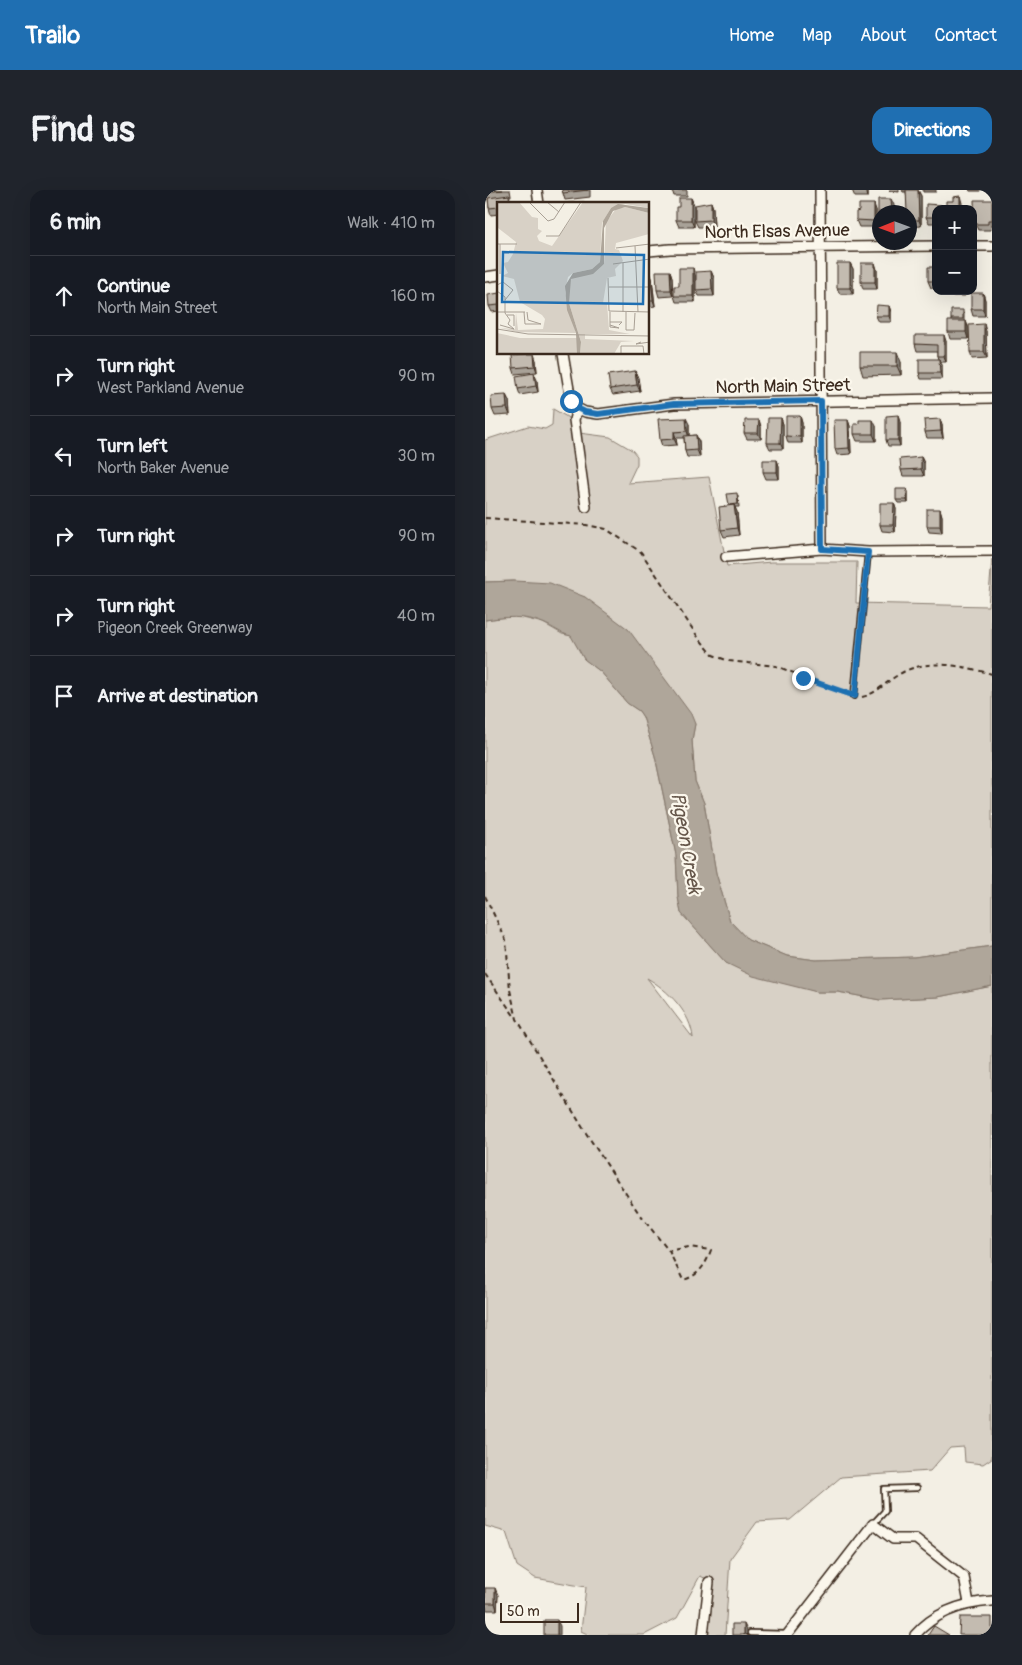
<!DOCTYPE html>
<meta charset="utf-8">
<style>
body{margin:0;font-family:Pangolin,sans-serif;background:#20242c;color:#f1f3f6}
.controls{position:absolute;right:15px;top:15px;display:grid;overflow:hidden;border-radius:10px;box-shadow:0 5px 20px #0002}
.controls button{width:45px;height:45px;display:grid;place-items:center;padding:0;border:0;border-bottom:1px solid #363941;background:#171b24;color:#f1f3f6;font:25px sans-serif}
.compass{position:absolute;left:387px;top:15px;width:45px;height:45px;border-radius:50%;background:#171b24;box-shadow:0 5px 20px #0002;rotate:269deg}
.scale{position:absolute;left:15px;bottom:12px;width:79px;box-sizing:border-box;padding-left:5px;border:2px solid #3b2a1e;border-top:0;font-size:14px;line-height:18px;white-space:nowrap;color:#3b2a1e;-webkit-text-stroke:4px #fbf7ec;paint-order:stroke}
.stop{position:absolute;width:15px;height:15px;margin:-11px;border:4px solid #1f6fb2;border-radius:50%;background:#fff}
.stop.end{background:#1f6fb2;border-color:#fff;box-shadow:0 1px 5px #0008}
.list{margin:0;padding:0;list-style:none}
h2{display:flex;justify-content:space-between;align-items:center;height:65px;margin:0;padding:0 20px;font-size:21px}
h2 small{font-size:16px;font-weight:400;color:#9ea1a6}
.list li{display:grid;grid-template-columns:32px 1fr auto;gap:15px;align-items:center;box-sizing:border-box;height:80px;padding:0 20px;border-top:1px solid #363941}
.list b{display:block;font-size:19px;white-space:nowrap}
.list p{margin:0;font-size:16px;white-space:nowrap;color:#9ea1a6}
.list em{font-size:16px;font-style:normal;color:#9ea1a6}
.icon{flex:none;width:28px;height:28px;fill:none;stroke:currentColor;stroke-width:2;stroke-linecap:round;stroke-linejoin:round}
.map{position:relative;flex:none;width:507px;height:1445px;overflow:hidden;border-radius:15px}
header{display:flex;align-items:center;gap:30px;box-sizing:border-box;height:70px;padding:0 25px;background:#1f6fb2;color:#fff}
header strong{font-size:24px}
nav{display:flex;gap:28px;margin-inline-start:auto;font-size:18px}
.intro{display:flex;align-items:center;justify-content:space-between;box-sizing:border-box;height:120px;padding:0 30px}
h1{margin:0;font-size:35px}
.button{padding:12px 22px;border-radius:15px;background:#1f6fb2;color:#fff;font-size:18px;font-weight:700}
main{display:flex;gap:30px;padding:0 30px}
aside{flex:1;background:#171b24;border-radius:15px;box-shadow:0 5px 20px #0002}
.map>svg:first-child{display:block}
.green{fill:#d8d1c6;stroke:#8a7e72;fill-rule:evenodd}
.water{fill:#afa69a;stroke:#817468}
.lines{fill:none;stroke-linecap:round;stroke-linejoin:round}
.lane-casing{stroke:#3b2a1e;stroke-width:8}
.street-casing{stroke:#3b2a1e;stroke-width:12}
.path{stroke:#3b2a1e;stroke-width:2;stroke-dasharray:5 4;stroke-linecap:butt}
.lane{stroke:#fbf7ec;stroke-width:4.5}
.street{stroke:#fbf7ec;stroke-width:9}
.wall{fill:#a8a197;stroke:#3b2a1e}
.shaded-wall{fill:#88837b;stroke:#3b2a1e}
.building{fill:#c3bbb0;stroke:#3b2a1e}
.route{stroke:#1f6fb2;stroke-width:6}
.labels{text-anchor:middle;stroke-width:4.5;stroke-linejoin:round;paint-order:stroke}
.street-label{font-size:18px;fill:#3b2a1e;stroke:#fbf7ec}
.water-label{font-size:19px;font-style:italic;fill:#645549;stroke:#fbf7ec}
.inset-road{fill:none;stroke:#a9a095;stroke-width:1}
.view{fill:#1f6fb2;fill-opacity:0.15;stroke:#1f6fb2;stroke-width:2.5}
.inset-edge{fill:none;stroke:#3b2a1e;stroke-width:2.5}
</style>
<header>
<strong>Trailo</strong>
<nav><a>Home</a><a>Map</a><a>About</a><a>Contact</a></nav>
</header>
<div class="intro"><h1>Find us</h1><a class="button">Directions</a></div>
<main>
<aside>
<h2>6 min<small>Walk · 410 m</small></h2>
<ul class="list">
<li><svg class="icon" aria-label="ahead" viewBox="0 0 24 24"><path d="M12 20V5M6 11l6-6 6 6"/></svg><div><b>Continue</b><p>North Main Street</p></div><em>160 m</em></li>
<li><svg class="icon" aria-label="right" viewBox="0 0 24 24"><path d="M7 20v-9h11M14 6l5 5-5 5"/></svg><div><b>Turn right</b><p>West Parkland Avenue</p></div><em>90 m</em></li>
<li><svg class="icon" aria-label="left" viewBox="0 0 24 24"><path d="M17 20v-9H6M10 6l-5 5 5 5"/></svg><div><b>Turn left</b><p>North Baker Avenue</p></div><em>30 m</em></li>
<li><svg class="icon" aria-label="right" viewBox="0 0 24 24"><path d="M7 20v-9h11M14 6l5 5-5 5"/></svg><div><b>Turn right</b></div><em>90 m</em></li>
<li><svg class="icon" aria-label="right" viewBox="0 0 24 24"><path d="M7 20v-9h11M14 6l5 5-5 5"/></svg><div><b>Turn right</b><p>Pigeon Creek Greenway</p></div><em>40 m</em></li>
<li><svg class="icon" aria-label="arrive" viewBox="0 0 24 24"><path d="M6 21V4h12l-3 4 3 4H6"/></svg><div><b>Arrive at destination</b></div></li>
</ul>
</aside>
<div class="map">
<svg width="507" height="1445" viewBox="0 0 507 1445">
<rect width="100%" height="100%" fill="#f3efe4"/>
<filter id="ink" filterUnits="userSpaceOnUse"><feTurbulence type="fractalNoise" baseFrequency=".02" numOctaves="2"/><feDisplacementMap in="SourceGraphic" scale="10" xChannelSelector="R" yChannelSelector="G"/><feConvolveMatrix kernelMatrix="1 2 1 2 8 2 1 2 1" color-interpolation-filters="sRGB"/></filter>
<g filter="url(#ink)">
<!-- green -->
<path class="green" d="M68,219l14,8 12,16 31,4 22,13 5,6v8l-9,19 81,-6 18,89 44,-4h86l-1,41 132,3 4,-47v387l-78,11 -98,3 -29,-4 -39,-16 -18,-19 -14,-48 -12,-70 -9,-22 -3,-41 3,-16 -110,-127 -71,-16 -29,1v-142l43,-14 17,3 7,-4z
M30,426l28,7 19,11 10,2 12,23 17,13 26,31 12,8 4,6 12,39 21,99 2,42 3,16 45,50 91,29h21l42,8 58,-3 54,-11v472l-9,6 -18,-2 -1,-15 -14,1 -20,23 -89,6 -51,43 -33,2 -27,37 -5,76h-18l7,-53 -14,-6 -23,42 -33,17h-55l-8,-4 5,-44 -51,-9 -18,-12 -11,-34 -21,-6v-906zM162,788c21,12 44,35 46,60z"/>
<!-- water -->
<path class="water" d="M29,391l36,2 35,14 43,32 63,85 4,10 -3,16 3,41 9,22 12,70 14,48 18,19 39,16 29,4 98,-3 78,-11v40l-54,11 -58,3 -42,-8h-21l-64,-16 -27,-13 -45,-50 -3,-16 -2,-42 -21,-99 -12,-39 -4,-6 -12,-8 -26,-31 -17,-13 -13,-23c-10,-2 -18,-9 -28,-13 -19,-8 -38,-6 -58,-3v-38z"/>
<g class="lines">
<!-- lane casing -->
<g class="lane-casing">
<path id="lane" d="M369,506l14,-144
M388,1334l12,-13 -1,-22 33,-1
M265,1443l36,1"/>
</g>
<!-- street casing -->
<g class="street-casing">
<path id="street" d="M52,0l2,14
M335,0l2,359
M488,56h19
M164,61l21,-2 266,-3
M0,87l14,-2
M78,164l8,47 6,7 8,4 13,2 76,-10 318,-6
M92,218l-3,12 12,87
M241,367l96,-8 46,3 124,-1
M218,1445l6,-53
M302,1445l86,-111 20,15h23l48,38 5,26
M430,1445c20,-23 47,-32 77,-34"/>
</g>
<!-- path -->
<path class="path" d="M0,328l101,7 20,4 35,23 57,85 15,18 16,6 47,5 72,28
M377,507c14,-3 24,-15 36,-22 27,-18 65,-9 94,-1
M0,706l21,44 4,50 7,29 69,114 54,82 29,36 14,29c16,-4 23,-16 28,-30l-22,-3 -20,4
M0,784l30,43"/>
<!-- lane -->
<use href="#lane" class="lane"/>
<!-- street -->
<use href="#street" class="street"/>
</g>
<!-- wall -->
<path class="wall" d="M0,0h25l1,6h-2l3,8h-13v10l-8,1 -2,-7 -1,-9h-1l-2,-5z
M77,0h28v7l-25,3z
M187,0h15v6h-13z
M367,0h16v7h-13z
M404,0h10v2l-9,-1z
M417,0h16l3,6v30l-12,1v-15l-3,-20h-3z
M438,0h13v2h-13z
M484,0h11v1h-10z
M206,8l3,7v22h-15l-3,-7z
M507,10v26h-1v4h-13l-3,-6z
M226,12l2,6 1,19h-16l-3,-6z
M451,19v14h-7l-3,-6z
M391,20v17h-17l-3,-7 3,-9z
M365,73l3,6v25h-13l-3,-6z
M390,73l2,7v19h-14l-2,-7z
M451,77v21h-5l-3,-7z
M185,81l2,6 1,19 -14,1 -2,-7z
M226,81l3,7v18h-15l-3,-6z
M164,82l3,6 3,28 -6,1z
M210,85v27h-19l-2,-6 5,-10z
M463,101h17v5h-15z
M14,103v18l-7,1 -3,-6z
M498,103l2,7v16h-12l-2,-7z
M404,116l2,6v10h-12l-3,-6z
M479,123v8h2l2,6v12h-18l-2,-7 3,-11v-2z
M501,141l1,27 -15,1 -2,-7z
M461,151v21h-5l1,3v14h-21l-2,-6 19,-14 -1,-3v-5h-20l-2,-7z
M51,170l1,12 -22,2 -2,-6z
M416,172v13l-38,1 -3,-10z
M150,181l3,7 2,13 -27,4 -3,-6z
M52,190l1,12 -18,3 -2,-6z
M21,205l3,6 1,14 -15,1 -3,-7z
M315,226l2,7v20h-14l-2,-7z
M296,228l2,6v25h-13l-3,-6z
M274,230l2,7v12h-14l-3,-6z
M363,230l2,6 1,28 -14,1 -2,-6z
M415,232v24h-12l-2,-6z
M204,234v12l7,-1 3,7 1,15h-13l-2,-6 -1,-13h-8l1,7 -15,1 -2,-6z
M457,235l1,13h-16l-2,-6z
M391,236v15h-19l-3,-7z
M436,267l3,6v13h-21l-2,-6z
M292,270l2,6v13h-13l-3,-7z
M422,299l1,3v11h-10l-2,-3z
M253,306l1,11h-4l2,5 2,23 -15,2 -3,-7 8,-24v-1z
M409,313l2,6 -1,23 -13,-1 -2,-6z
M455,319l2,7v17l-13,-1 -2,-6z
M0,1398l13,7 -1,15h-10l-2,-6z"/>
<!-- shaded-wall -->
<path class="shaded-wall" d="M381,0h2v7z
M433,0l3,6v30l-2,-6z
M475,6l2,7v6h-2z
M206,8l3,7v22l-3,-7z
M406,9l3,6v7h-2z
M226,12l2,6 1,19 -3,-7z
M389,14l2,6v17l-2,-6z
M365,73l3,6v25l-3,-6z
M390,73l2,7v19l-2,-7z
M208,78l2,7v27l-2,-6z
M185,81l2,6 1,19 -2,-6z
M226,81l3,7v18l-2,-7z
M165,82l2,6 3,28 -2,-6z
M498,103l2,7v16l-2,-7z
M404,116l2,6v10l-2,-6z
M481,131l2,6v12l-2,-7z
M499,134l2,7 1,27 -3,-6z
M459,145l2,6v21l-2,-6z
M412,162l4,10v13l-4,-9z
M49,164l2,6 1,12 -2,-6z
M454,169l3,6v14l-2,-6z
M150,181l3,7 2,13 -3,-6z
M49,183l3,7 1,12 -2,-6z
M21,205l3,6 1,14 -3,-7z
M413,225l2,7v24l-2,-6z
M315,226l2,7v20l-2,-6z
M201,228l3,6v14l-2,-7z
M296,228l2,6v25l-3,-6z
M455,229l2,6 1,13 -2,-7z
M274,230l2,7v12l-3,-6z
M363,230l2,6 1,28 -2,-6z
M388,230l3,6v15l-3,-7z
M189,242l2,6 1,7 -3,-6z
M211,245l3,7 1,15 -3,-7z
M436,267l3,6v13l-3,-7z
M292,270l2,6v13l-2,-7z
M422,299l1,3v11l-1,-3z
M409,313l2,6 -1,23 -2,-7z
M249,315l3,7 2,23 -2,-7z
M455,319l2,7v17l-2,-7z
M10,1398l3,7 -1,15 -2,-7z
M72,1430l3,6v9h-3z
M259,1434l3,6v5h-3z"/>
<!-- building -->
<path class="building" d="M0,0h18l-18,2z
M77,0h26l-25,3z
M421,0h12l1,30h-10v-8h-2z
M24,5l1,9h-11v3l-10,1 -1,-10z
M475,6v13h-14v-8h7v-4z
M194,8h12v22h-15v-13h3z
M393,9h13l1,13h-13v8h-1z
M489,10h18v20h-4v4h-13z
M99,12v2h-16v-1z
M226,12v18l-16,1v-16z
M374,14h15v17l-18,-1v-8l3,-1z
M441,14l15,1v4h-5v8h-10z
M352,73h13v25h-13z
M376,73h14v19h-14z
M443,77h8v14h-8z
M194,78h14v28h-19v-10h5z
M171,81h14l1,19h-14z
M226,81l1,18 -16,1v-18z
M164,82h1l3,28h-4z
M14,103v12l-10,1 -1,-11z
M486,103h12v16h-12z
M392,115l12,1v10h-13z
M466,120h12v9h-12z
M463,131h18v11h-18z
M499,134v28h-14l-1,-27z
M430,145h29v21h-7v-11l-22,-1z
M375,162h37v14h-37z
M42,164h7l1,12 -22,2 -1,-13z
M434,169h20l1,14h-21z
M150,181l2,14 -27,4 -2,-14z
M49,183l2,13 -18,3 -2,-13z
M21,205l1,13 -15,1 -1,-13z
M413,225v25h-12v-24z
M301,226h14v21l-14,-1z
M201,228l1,13 -13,1v7l-14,1 -2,-21z
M283,228h13l-1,25h-13z
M455,229l1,12 -16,1 -1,-12z
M260,230h14l-1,13h-14z
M349,230h14l1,28 -14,1z
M374,230h14v14h-19v-10h5z
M211,245l1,15 -12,1 -1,-15z
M436,267v12l-20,1 -1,-11z
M278,270h14v12h-14z
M411,299h11v11h-11z
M252,303l1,11 -9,1 -2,-11z
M395,313h14l-1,22h-13z
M249,315l3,23 -16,2 -2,-23z
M442,319h13v17h-13z
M0,1398h10v15h-10z
M475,1427h32v18h-33z
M59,1430h13v15h-13z
M247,1434h12v11h-12z
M449,1436l15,9h-21z"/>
</g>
<g class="lines" filter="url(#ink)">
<!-- route -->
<path class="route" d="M86,211l6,7 8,4 13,2 76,-10 147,-3 1,148 46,3 -13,144 -52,-18"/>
</g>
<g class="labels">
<!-- street labels -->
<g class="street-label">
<text transform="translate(292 41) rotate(-1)" y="6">North Elsas Avenue</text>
<text transform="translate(298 196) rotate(-1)" y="6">North Main Street</text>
</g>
<!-- water labels -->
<g class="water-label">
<text transform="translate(202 653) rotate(80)" y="7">Pigeon Creek</text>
</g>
</g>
<!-- overview -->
<g transform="translate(12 12)">
<rect width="152" height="152" fill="#f3efe4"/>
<path d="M0,0h22l13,15 6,1v11l4,2 -5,5 2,5 13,5 31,-44h66v6l-24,-4 -14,4 -9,15 -2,39 -8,7 -19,4 -5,4 -3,15 11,41 -59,-1 -16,-4 14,1 1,-16 2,17 25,-1 2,-10 -3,-4 -22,-13 -6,-23 -12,-3 6,-3 -5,-10 5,-1 5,-8 3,-12 -18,-14zM128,5l24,6v21l-33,9 -1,6 4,1 4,11 -8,8 1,7 -9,2 -4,25h4l2,27 21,4h-45v5l49,2 -13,1 -7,12h-34l1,-12 -12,-39v-20l3,-6 18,-3 14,-10 2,-42 10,-13zM0,131l23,5h57v16h-80z" fill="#d8d1c6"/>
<path d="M121,2l30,4 1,5 -24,-6 -12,4 -9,17v36l-11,10 -22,5 -2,24 12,39 -1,12h-3l-1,-21 -9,-23 -2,-24 8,-13 19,-4 8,-7 3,-41 8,-13z" fill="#afa69a"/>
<path class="inset-road" d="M32,0l19,19 6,-2 11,-17M50,0l12,10M49,34h13l22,-34M0,42h20M138,44l3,66M119,46l34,-4M126,61v49M116,62l37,-5M3,72v-30M111,76l1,33 41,1M0,83l6,-3 10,8 -8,10M112,85h41M0,89l8,6v16l5,7 -2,4 6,5 -14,-4M0,110h28M27,110l1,12h16l-13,-4 -1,-8M113,110v15l9,1 -9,-3M129,110v18h8l1,-17M10,113h7v11M113,120h12l-3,3M0,127l31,5 122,2M144,140l-5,2 14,-2M120,152h28M124,152v-8h22l1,8"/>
<path class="view" d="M6,50l141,3 -1,49 -141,-2z"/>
<rect width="152" height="152" class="inset-edge"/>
</g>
</svg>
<div class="controls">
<button>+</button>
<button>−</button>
</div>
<svg class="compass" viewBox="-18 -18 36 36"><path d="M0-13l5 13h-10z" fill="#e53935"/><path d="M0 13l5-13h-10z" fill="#9ea1a6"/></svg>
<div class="scale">50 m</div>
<div class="stop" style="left:86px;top:211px"></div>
<div class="stop end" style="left:318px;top:488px"></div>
</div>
</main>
